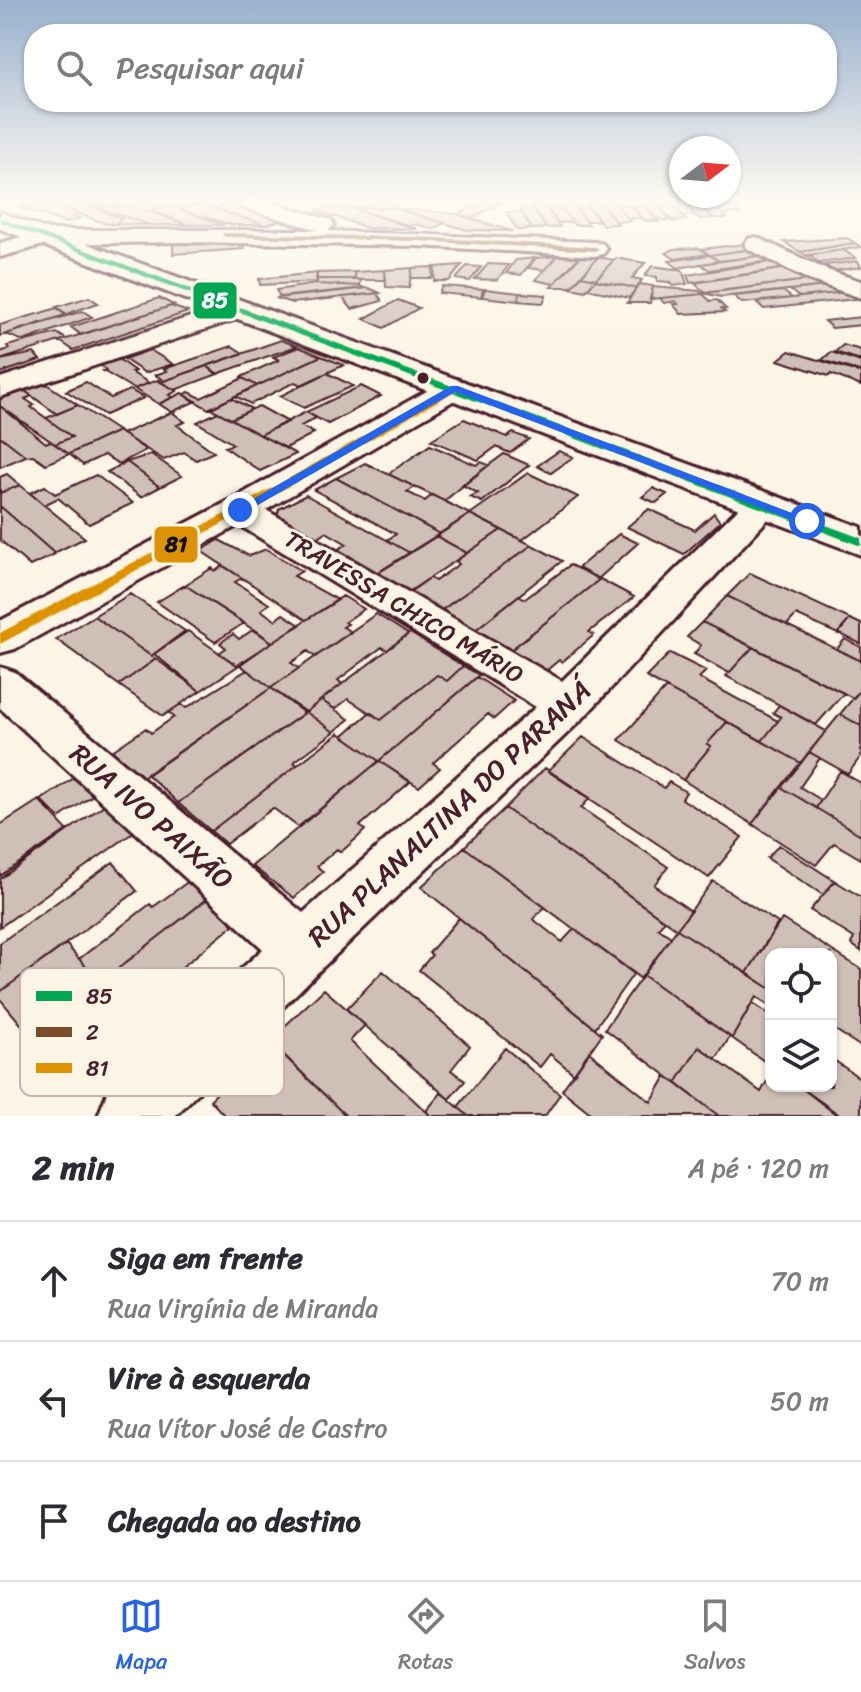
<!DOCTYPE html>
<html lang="pt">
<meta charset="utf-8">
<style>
body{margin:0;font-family:Sriracha,sans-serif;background:#f2f2f3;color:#2b2b33}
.controls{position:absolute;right:24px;bottom:24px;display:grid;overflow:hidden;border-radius:16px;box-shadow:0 2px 6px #0004}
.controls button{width:72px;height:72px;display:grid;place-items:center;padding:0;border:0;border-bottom:2px solid #e1e1e2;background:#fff;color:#2b2b33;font:40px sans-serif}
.compass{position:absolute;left:669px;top:136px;width:72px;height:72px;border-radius:50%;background:#fff;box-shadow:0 2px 6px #0004;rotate:74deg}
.stop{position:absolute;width:24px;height:24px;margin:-18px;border:6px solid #2563eb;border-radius:50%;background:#fff}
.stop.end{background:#2563eb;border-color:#fff;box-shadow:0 2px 8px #0008}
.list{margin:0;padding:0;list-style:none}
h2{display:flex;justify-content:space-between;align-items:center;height:104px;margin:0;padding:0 32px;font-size:34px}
h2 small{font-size:26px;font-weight:400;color:#7c7c81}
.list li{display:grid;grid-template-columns:52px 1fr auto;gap:24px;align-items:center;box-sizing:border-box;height:120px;padding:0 32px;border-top:2px solid #e1e1e2}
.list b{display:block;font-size:30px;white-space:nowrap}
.list p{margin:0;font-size:26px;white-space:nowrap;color:#7c7c81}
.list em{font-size:26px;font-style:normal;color:#7c7c81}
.icon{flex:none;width:44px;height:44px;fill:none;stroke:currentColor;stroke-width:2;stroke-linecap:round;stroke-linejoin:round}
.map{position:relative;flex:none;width:861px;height:1116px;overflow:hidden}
.search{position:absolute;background:#fff;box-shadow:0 2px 6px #0004;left:24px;right:24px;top:24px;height:88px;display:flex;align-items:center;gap:20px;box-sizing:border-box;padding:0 28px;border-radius:32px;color:#7c7c81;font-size:30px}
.sheet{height:464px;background:#fff}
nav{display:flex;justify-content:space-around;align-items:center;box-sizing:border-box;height:112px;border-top:2px solid #e1e1e2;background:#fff;font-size:22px;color:#7c7c81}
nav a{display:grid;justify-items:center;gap:4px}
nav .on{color:#2563eb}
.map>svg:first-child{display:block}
.building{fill:#cfc0b7;stroke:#4a1f2b;stroke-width:2}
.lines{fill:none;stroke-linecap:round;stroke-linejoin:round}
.street-casing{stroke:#4a1f2b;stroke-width:6}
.secondary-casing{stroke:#4a1f2b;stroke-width:6}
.street{fill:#fcf5e5;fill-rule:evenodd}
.secondary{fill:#fcf5e5;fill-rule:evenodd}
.bus-1-casing{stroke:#fcf5e5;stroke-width:6}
.bus-2-casing{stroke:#fcf5e5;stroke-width:6}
.bus-3-casing{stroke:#fcf5e5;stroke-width:6}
.bus-1{fill:#00a651;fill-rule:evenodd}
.bus-2{fill:#7a4b2a;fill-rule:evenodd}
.bus-3{fill:#dd9206;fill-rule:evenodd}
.route{fill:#2563eb}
.bus-dot{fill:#4a1f2b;stroke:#fcf5e5;stroke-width:3}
.labels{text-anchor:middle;stroke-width:6;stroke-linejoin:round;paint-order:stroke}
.street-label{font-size:24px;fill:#4a1f2b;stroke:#fcf5e5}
.near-street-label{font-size:28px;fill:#4a1f2b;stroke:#fcf5e5}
.key{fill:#fcf5e5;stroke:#c7b5ad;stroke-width:2}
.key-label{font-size:22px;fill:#4a1f2b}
.line-badge{stroke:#fcf5e5;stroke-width:3}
.badge-label{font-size:22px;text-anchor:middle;font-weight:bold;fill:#fff}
.pale-badge-label{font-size:22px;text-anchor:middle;font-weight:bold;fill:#111}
</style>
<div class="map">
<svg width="861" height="1116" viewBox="0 0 861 1116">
<rect width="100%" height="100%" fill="#fcf5e5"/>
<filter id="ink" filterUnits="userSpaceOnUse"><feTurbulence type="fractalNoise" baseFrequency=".0125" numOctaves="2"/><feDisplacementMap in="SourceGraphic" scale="16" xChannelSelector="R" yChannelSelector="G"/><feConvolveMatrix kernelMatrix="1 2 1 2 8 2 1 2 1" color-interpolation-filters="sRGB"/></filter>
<g filter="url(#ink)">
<!-- building -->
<path class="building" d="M100,202h131l3,1 -136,1z
M340,202h58l-1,6 -58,-1z
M484,202h19l-31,16 -14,-4z
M572,202l14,19 3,4h-15l-16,-22z
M585,202h15l18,22 -15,1z
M600,202h14l16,19 -14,1z
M642,202h13l17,19 -16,-2z
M697,202l16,16 -14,1 -15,-16z
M697,202h14l16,16h-14z
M711,202h17l11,11 -16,1z
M33,203h17l29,11 -6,2 7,2 -14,5 -46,-16z
M544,203v1l16,23 -14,1 -15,-24z
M671,203h13l12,12 -13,1z
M671,203l12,13 3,4 -14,1 -14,-17z
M80,204l28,7 -4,1 18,6 -6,6h-10l-40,-15z
M89,204l32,3 7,-3 60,21h-39z
M166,205l22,7 36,13h-36l-37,-15z
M190,205h13l63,20h-34l-52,-15z
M221,205h21l42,14 -18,6 -52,-16z
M644,205l12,14 2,3 -14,-2 -12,-14z
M617,206h15l10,12 -14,1z
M326,207h22l69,22 -49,-1 -51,-17z
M348,207l46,1 51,15 -12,6 -17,-5 -6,2z
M394,208l62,6 56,17 -45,-1z
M590,208l9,13h-13l-9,-12z
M534,209l12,19 -14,1 -12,-19z
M563,209l9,13 -15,1 -8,-13z
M506,212h16l10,17 -15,1z
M124,216l25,9 -33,-1z
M847,238l8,5 -55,9 -16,-10z
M176,241h28v4l40,-2v6l-71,5v-8z
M855,243l6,4 -54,9 -6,-4z
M746,244l7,5 -43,6 -9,-6z
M699,248l9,6 -33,5 -9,-6 8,-4z
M756,248l10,7 -47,6 -9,-6z
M843,250l13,8 -36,5 -12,-8z
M581,255l17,2 -26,30h-21z
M710,255l9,6 -41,7 -9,-7z
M766,255l9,5 -66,10 -8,-6z
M558,256h23l-27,28 -19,-4z
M558,256l-13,14 -17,-2 8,-10z
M598,257l16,3 -18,19 -15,-3z
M535,258l-14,17 -15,-2 10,-13z
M616,258l29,5 -13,15 10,2 -6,8 -41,-8z
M775,261l11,7 -96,15 -3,-8z
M858,261l3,6 -28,4 -8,-6z
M488,264l21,1 -12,15 -22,-1z
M462,265l-13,16h-15l1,-14z
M467,266l14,1 -11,14 -14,-2z
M652,266l30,4 5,14 -14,2 -4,-4 -12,-1v-4l-12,-1z
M433,267l-1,11h-21l1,-10z
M412,268l-3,20 -23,-1 -1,-17z
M788,268l28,11 -110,14 -12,-10z
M385,270l1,10h-34l3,-1v-7z
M355,272v7h-39l1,-6z
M317,273v9l-57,3 -1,-6z
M581,276l15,3 -10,12 -15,-3z
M318,279h34l9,1 -1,6 -44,-2z
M816,279l10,7 -105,11 -18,-4z
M595,280l41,8 -7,10 -42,-9z
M316,284l44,2 4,2 -84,9 -4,-7z
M639,284l14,2 -3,17h-23z
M442,286l41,3 -2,8 -42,-4z
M827,286l11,7 -39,4 -9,-7z
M653,287l47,4 3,3 -53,5z
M369,288l11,5 -88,10 -16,-5z
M485,289l35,4 -2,8 -36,-4z
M783,291l9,7 -50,5 -8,-7z
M846,292l9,7 -91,10 -8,-7z
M377,293l5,8 -30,8 -10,-12z
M520,293l26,2v1l-3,7 -25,-2z
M703,294l7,7 7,-1 9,9h-4l3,3 -44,2 -8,-10h5l-2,-3 -12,2 -4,-5z
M89,297l9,6 -31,11 -11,-7z
M159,298l15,7 -93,30 -10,-8z
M398,300l21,8 -35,20 -20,-9z
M171,306l17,6 -115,38 -13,-9z
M57,308l8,7 -65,21v-11z
M83,311l9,6 -69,24 -17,-7z
M861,317v8l-29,3 -8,-7z
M57,333l9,6 -66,21v-8l9,-3 -2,-3z
M281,340l16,6 -80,28 -10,-8z
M843,345l18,5v10l-26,-8z
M232,346l11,7 -82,29 -3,-2 4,-1 -7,-4 12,-4 -3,-2z
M299,347l22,9 -64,30 -16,-9 38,-17 -6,-3z
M150,350l23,14 -28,9 -21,-14z
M789,351l72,22v13l-30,-12 -2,2 -51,-16z
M831,352l30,10v10l-39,-12z
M34,353l6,7 -40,13v-13z
M321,356l23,9 -43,20 -6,-3 -44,22 -16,-8z
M118,359l17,12 -4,1 18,11 -15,6 -31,-18 3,-1 -6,-5z
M207,366l11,8 -43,16 -14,-8z
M327,373l26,13 -49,22 -24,-12z
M243,378l14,8 -48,23 -25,-14 5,-3 12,6z
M157,380l20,11 -8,4 4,2 -14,7 -25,-15z
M86,382l25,16 19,-8 14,8 -39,17 -39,-24z
M46,384l2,1 30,20 -21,9 -32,-23z
M361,386l20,10 -53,28 -22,-12z
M25,391l7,5 -7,3 9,6 -3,2 41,30 -17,7 -55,-38v-7z
M182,393l14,8 -24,11 -13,-8z
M231,398l21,11 -21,10 -21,-11z
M78,405l40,26 -49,23 -14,-10 17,-7 -26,-19z
M0,406l46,37 4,-2 19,13 -23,10 -13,-9 -7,1 -26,-20z
M259,406l29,16 -28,13 -29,-16z
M172,412l13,10 -8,3 37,27 -18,8 -12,-8 -20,8 -42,-26z
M218,412l78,42 -36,17 -35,-24 8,-3 -36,-22z
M306,412l10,6 -15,8 13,7 -28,15 -26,-13z
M464,419l43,18 6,-4 16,6 -19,14 -14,-6 -18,13 -47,-20z
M118,431l28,19 -27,14 -15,-9 -21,10 -14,-11z
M0,436l26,20 -26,11z
M430,445l46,20 5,-3 8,3 -45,36 -56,-27z
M559,451l14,6 -22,16 -14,-7z
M151,454l31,22 -22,11 -33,-25z
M504,454l25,11 -47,37 -12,-5 8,-4 -16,-8z
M127,462l33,25 -19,10 -34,-25z
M365,463l50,24 -8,5 18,9 7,-6 38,19 -30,20 -104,-56z
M528,473l50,24 -56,43 -52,-26z
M7,474l13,11 -20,8v-16z
M96,475l37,28 -44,21 -31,-26 -14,7 -14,-12 15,-7 10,8z
M336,478l104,56 -30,19 -23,-13 9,-6 -82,-44z
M20,485l24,20 41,33 -31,15 -54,-47v-13z
M653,488l14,6 -11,9 -14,-6z
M306,495l104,58 -37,23 -39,-24 13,-8 -21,-12 -12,8 -37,-24 2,-7z
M0,506l54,47 1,1 -25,12 -30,-26z
M649,509l46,21 19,-17 6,9 -36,32 -57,-27z
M470,514l31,16 -34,23 -31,-17z
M501,530l31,15 -97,70 -31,-19 26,-18 5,3 24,-17 -3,-3z
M619,534l19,9 -40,36 -20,-11z
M436,536l31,17 -60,40 -30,-20z
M219,540l30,16 17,-7 36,22 -8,5 44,24 -32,20 -105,-69z
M532,545l30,16 -93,74 -34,-20z
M570,565l30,14 -97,77 -34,-21 50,-40 6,4z
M223,566l19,12 -7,4 34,22 -8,6 14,10 8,-6 17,11 -28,17 -87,-57 27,-17 3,3z
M750,573l2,1 98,45 -12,15 -42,-19 -9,10 -60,-29z
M600,579l34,18 -45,35 5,3 -32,27 -3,-2 -13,11 -9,2 -31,-19z
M185,585l59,38 -29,19 -58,-40z
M130,594l55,37 -34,25 -57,-40z
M343,596l21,13 -19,13 3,2 -5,3 8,5 -36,25 -7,-6 -17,12 8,5 -28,20 -32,-24z
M727,596l134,65v28l-8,9 -151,-76z
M376,614l32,20 -21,16 -5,-3 -44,33 4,4 -36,28 -35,-24z
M94,616l57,40 5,3 -37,26 -63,-46z
M850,619l11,5v20l-23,-11z
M702,622l51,25 -24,26 -35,-19 7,-9 -14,-8z
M254,629l18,13 -34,24 -19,-13 7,-5 -6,-5 13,-9 6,5z
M188,631l50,35 -38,25 -46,-37z
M410,633l53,33 -16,15 -10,-6 -56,45 -33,-21 -13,10 -14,-9z
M845,639l16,8v14l-24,-12z
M753,647l45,23 46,23 -28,32 -90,-49z
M670,653l36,18 -7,7 79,43 -16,20 -116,-64z
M156,659l44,32 -37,25 -44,-31z
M463,666l16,9 -100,86 -36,-25 27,-24 11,8 56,-45 10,6z
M247,670l24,18 -127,89 -32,-26 34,-23 5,5 23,-16 -5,-5 12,-8 5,4z
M477,677l37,24 -20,18 -6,-5 -55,49 7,5 -21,19 -40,-26z
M271,688l33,25 -126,90 -31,-29z
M666,688l61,34 -20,22 4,2 -28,34 -64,-40z
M861,689v37l-21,-12z
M321,700l28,19 -15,13 -28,-20z
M779,705l47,26 -25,32 -39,-22 19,-24 -8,-4z
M306,712l28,20 -40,30 3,3 -86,66 -33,-28z
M840,714l21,12v30l-13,18 -39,-22z
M727,722l74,41 -49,61 -69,-44 28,-34 -4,-2z
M339,733l40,28 -81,66 -25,-19 -47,36 -15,-13z
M583,737l81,51 5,-6 17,10 -4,7 60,38 -33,41 -161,-107z
M809,752l11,6 -20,29 21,13 -5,8 -35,-21z
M379,761l31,21 -50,44 5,4 -8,8 -16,14 -4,-3 -20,17 6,6 -29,26 -42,-32z
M545,768l45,30 -9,10 87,59 -14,18 37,26 -14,18 -172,-121z
M840,771l21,12v52l-45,-27z
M74,778l19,17 -34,23 -18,-18z
M781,787l80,48v24l-27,-16 -18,22 -64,-41z
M39,800l28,30 -67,46v-51z
M104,805l30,27 -134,95v-48z
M505,808l160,113 -7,7 13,9 -30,42 -177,-132z
M779,845l56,36 -12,14 -56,-37z
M464,847l81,60 -12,12 29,23 12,-13 60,44 -39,55 -174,-141z
M113,862l24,29 -137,101v-49z
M189,881l19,17 -108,85 -21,-24 71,-55 3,3z
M713,881l65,42 -31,50 -70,-44z
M835,881l26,16v54l-10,-7 3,-6 -44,-28z
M210,897l30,23 -128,104 -27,-30z
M459,918l143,116 -28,40 -24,-20 -10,13 -121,-97 13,-15 -3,-2z
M782,919l79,50v78l-30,-20v-73h-60v35l-24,-16z
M677,929l94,60v17l-15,-9 -24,41 -89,-63z
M66,944l34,39 -69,53 -31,-37v-7z
M383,971l87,75 -19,24 14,11 -16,18 -103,-90z
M643,975l87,62 -14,22 -17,-12 -23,36 -71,-54z
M324,989l41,36 -15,16 81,75h-85l-77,-75z
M752,1003l19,13v50l-39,-28z
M269,1041l12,11 65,64h-121l-15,-16z
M699,1047l62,45 10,-18v12h28l39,30h-119l-43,-33z
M505,1048l55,46 -15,22h-77l-10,-9z
M589,1052l62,50 15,-26 53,40h-125l-32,-26z
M831,1058l30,21v37h-20l-42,-30h32z
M441,1093l8,6 19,17h-37l-5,-5z"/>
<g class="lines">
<!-- street casing -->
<g class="street-casing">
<path id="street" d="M238,202h33l60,18 3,5 -6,6 267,11 8,2 4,5 -4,5 -8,2 -178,-10 -235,-4 -135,2 -47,13v-14l46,-13h271l-76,-23z
M756,237l71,33 34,11v17l-52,-18 -61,-31 -4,-5 4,-5z
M240,301l9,2 4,6 -4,6 -249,82v-19z
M454,379l11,3 4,6 -4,6 -199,116 296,171 188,-184 13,-3 13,3 5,8 -197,212 -261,250 -148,149h-77l9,-23 156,-144 -263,-241v-41l15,5 288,241 233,-206 -297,-182 -224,124 -15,4v-32l227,-119 216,-120z"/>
</g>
<!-- secondary casing -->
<g class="secondary-casing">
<path id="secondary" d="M0,212l861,315v28l-861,-326z"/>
</g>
<!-- street -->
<use href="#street" class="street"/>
<!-- secondary -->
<use href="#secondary" class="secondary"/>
<!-- bus-1 casing -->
<g class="bus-1-casing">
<path id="bus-1" d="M0,218l861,320v8l-861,-324z"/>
</g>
<!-- bus-2 casing -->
<g class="bus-2-casing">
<path id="bus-2" d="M223,233l194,4 178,10 4,2 -4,2 -178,-10 -191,-4 -4,-2z"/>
</g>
<!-- bus-3 casing -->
<g class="bus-3-casing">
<path id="bus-3" d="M454,385l5,3 -2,2 -213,122 -244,132v-11l236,-125z"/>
</g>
<!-- bus-1 -->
<use href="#bus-1" class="bus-1"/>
<!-- bus-2 -->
<use href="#bus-2" class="bus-2"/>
<!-- bus-3 -->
<use href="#bus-3" class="bus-3"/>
</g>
</g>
<!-- sky -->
<linearGradient id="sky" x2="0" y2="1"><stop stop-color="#98b1cd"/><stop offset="0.56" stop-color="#fefaf3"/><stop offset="1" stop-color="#fefaf3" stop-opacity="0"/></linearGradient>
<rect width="861" height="358" fill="url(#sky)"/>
<!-- route -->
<path class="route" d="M451,386h7l355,135 -10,3 -348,-132 -211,121 -10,-3z"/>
<!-- markers -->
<circle class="bus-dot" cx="423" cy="378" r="7"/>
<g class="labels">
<!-- street labels -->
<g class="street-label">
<text transform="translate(404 607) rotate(31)" y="8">TRAVESSA CHICO MÁRIO</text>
</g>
<!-- near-street labels -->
<g class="near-street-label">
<text transform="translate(449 813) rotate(-43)" y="10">RUA PLANALTINA DO PARANÁ</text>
<text transform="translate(152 816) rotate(41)" y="10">RUA IVO PAIXÃO</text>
</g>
</g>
<!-- legend -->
<rect x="20" y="968" width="264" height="128" rx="12" class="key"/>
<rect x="36" y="991" width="36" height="10" fill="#00a651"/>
<rect x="36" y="1027" width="36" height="10" fill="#7a4b2a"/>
<rect x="36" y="1063" width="36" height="10" fill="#dd9206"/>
<g class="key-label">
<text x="86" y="1004">85</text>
<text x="86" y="1040">2</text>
<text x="86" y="1076">81</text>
</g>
<g class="line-badge">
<rect x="192" y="281" width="46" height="39" rx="8" fill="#00a651"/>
<rect x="153" y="525" width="46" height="39" rx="8" fill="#dd9206"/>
</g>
<g class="badge-label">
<text x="215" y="308">85</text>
</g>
<g class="pale-badge-label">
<text x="176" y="552">81</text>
</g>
</svg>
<div class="controls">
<button><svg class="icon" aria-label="locate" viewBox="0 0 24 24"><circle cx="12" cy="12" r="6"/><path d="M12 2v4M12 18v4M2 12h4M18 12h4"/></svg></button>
<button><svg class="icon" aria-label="layers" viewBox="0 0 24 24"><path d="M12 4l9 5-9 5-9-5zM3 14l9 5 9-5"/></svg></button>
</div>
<svg class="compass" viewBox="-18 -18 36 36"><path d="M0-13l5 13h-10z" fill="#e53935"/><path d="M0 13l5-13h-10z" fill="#7c7c81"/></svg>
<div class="stop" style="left:807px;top:521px"></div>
<div class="stop end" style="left:240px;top:510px"></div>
<div class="search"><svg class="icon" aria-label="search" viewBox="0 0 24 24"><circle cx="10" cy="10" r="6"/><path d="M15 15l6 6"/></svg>Pesquisar aqui</div>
</div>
<section class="sheet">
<h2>2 min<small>A pé · 120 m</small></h2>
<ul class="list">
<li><svg class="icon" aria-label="ahead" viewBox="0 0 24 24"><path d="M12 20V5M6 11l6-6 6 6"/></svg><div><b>Siga em frente</b><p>Rua Virgínia de Miranda</p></div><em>70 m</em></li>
<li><svg class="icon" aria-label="left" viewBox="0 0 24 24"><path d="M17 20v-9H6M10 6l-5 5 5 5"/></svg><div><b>Vire à esquerda</b><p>Rua Vítor José de Castro</p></div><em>50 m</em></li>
<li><svg class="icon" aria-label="arrive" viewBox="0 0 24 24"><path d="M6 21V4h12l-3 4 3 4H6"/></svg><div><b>Chegada ao destino</b></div></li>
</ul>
</section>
<nav>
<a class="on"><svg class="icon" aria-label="map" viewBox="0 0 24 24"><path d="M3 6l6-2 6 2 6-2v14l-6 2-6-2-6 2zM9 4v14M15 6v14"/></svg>Mapa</a>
<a><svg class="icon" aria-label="directions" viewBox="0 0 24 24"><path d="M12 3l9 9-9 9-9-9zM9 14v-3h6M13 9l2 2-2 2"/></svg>Rotas</a>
<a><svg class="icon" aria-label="saved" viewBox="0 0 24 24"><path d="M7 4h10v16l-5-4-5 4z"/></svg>Salvos</a>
</nav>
